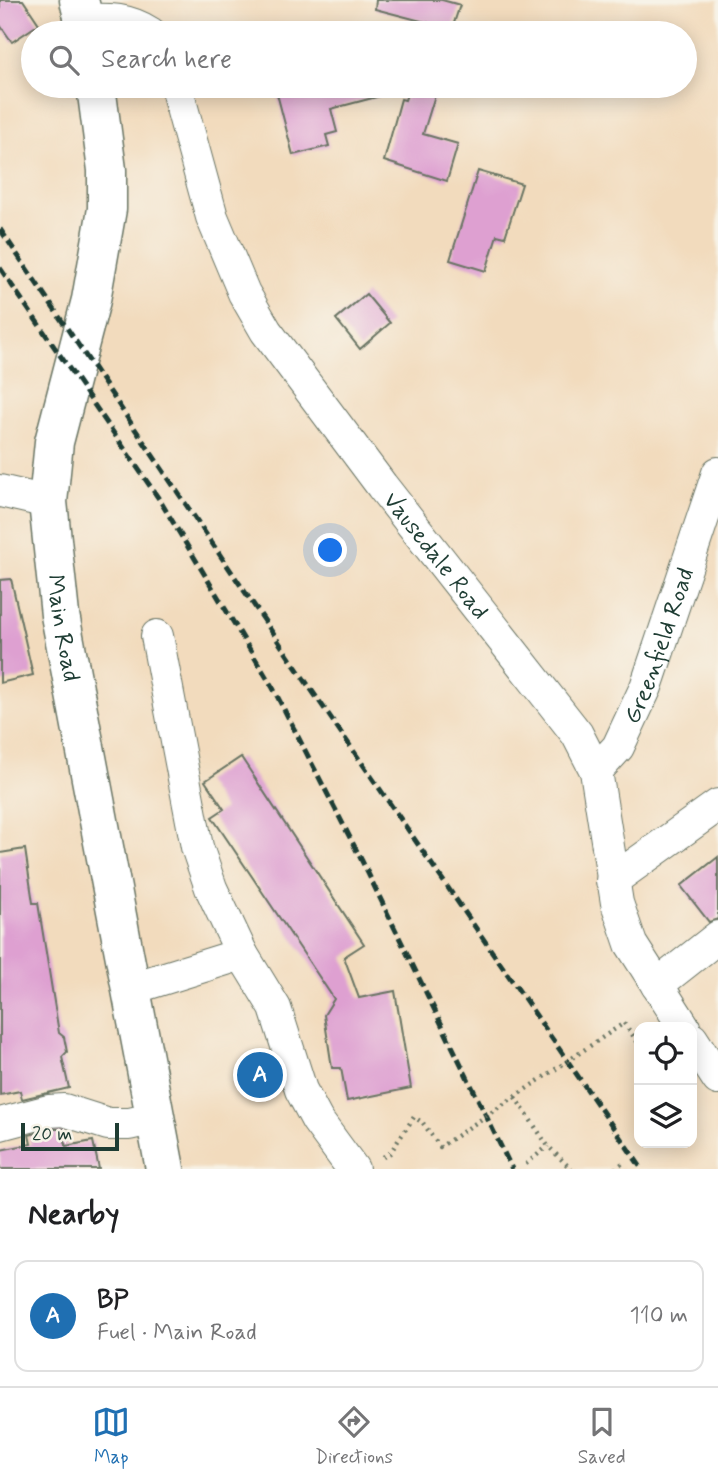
<!DOCTYPE html>
<meta charset="utf-8">
<style>
body{margin:0;font-family:Mynerve,sans-serif;background:#f2f2f2;color:#202124}
.controls{position:absolute;right:21px;bottom:21px;display:grid;overflow:hidden;border-radius:14px;box-shadow:0 4px 18px #0003}
.controls button{width:63px;height:63px;display:grid;place-items:center;padding:0;border:0;border-bottom:2px solid #e0e0e0;background:#fff;color:#202124;font:35px sans-serif}
.scale{position:absolute;left:21px;bottom:18px;width:98px;box-sizing:border-box;padding-left:7px;border:4px solid #1f3d34;border-top:0;font-size:19px;line-height:24px;white-space:nowrap;color:#1f3d34;-webkit-text-stroke:5px #f7f3e8;paint-order:stroke}
.you{position:absolute;left:331px;top:551px;width:24px;height:24px;margin:-18px;border:5px solid #fff;border-radius:50%;background:#1a73e8;box-shadow:0 0 0 10px #1a73e833}
.badge{display:grid;place-items:center;width:46px;height:46px;border-radius:50%;background:#1f6fb2;color:#fff;font-size:23px;font-weight:700}
.pin{position:absolute;translate:-50% -50%;border:4px solid #fff;box-shadow:0 2px 7px #0006}
.list{margin:0;padding:0;list-style:none}
h2{display:flex;justify-content:space-between;align-items:center;height:91px;margin:0;padding:0 28px;font-size:30px}
h2 small{font-size:23px;font-weight:400;color:#757577}
.list li{display:grid;grid-template-columns:46px 1fr auto;gap:21px;align-items:center;box-sizing:border-box;height:112px;margin:0 14px 14px;padding:0 14px;border:2px solid #e0e0e0;border-radius:14px}
.list b{display:block;font-size:26px;white-space:nowrap}
.list p{margin:0;font-size:23px;white-space:nowrap;color:#757577}
.list em{font-size:23px;font-style:normal;color:#757577}
.icon{flex:none;width:38px;height:38px;fill:none;stroke:currentColor;stroke-width:2;stroke-linecap:round;stroke-linejoin:round}
.map{position:relative;flex:none;width:718px;height:1169px;overflow:hidden}
.search{position:absolute;background:#fff;box-shadow:0 4px 18px #0003;left:21px;right:21px;top:21px;height:77px;display:flex;align-items:center;gap:18px;box-sizing:border-box;padding:0 24px;border-radius:38px;color:#757577;font-size:26px}
.sheet{height:217px;background:#fff}
nav{display:flex;justify-content:space-around;align-items:center;box-sizing:border-box;height:98px;border-top:2px solid #e0e0e0;background:#fff;font-size:19px;color:#757577}
nav a{display:grid;justify-items:center;gap:4px}
nav .on{color:#1f6fb2}
.map>svg:first-child{display:block}
.building{fill:#dea0d1}
.lines{fill:none;stroke-linecap:round;stroke-linejoin:round}
.minor-casing{stroke:#697464;stroke-width:34}
.major-casing{stroke:#697464;stroke-width:41}
.path{stroke:#697464;stroke-width:4.5;stroke-dasharray:2 5;stroke-linecap:butt}
.minor{stroke:#fff;stroke-width:32}
.major{stroke:#fff;stroke-width:38}
.rail{stroke:#1f3d34;stroke-width:5;stroke-dasharray:10 5;stroke-linecap:butt}
.path-bridge{stroke:#697464;stroke-width:4.5;stroke-dasharray:2 5;stroke-linecap:butt}
.labels{text-anchor:middle;stroke-width:6;stroke-linejoin:round;paint-order:stroke}
.street-label{font-size:24px;fill:#1f3d34;stroke:#f7f3e8}
</style>
<div class="map">
<svg width="718" height="1169" viewBox="0 0 718 1169">
<rect width="100%" height="100%" fill="#f7f3e8"/>
<filter id="ink" filterUnits="userSpaceOnUse"><feTurbulence type="fractalNoise" baseFrequency=".0143" numOctaves="2"/><feDisplacementMap in="SourceGraphic" scale="14" xChannelSelector="R" yChannelSelector="G"/><feConvolveMatrix kernelMatrix="1 2 1 2 8 2 1 2 1" color-interpolation-filters="sRGB"/></filter>
<filter id="wash" filterUnits="userSpaceOnUse"><feTurbulence type="fractalNoise" baseFrequency=".00686" numOctaves="4" result="noise"/><feDisplacementMap in="SourceGraphic" scale="28" xChannelSelector="R" yChannelSelector="G"/><feGaussianBlur stdDeviation="1.57" result="paint"/><feColorMatrix in="noise" values="0 0 0 0 0 0 0 0 0 0 0 0 0 0 0 0 0 1.4 0 .05"/><feComposite in="paint" operator="in"/></filter>
<g filter="url(#wash)">
<rect width="100%" height="100%" fill="#f2dbbd"/>
<g id="blocks">
<!-- building -->
<path class="building" d="M0,0h23l16,24 -27,18 -12,-17z
M376,0h66l18,5 -8,24 -77,-20z
M275,86h108l1,9 -53,14 6,23 -11,3 3,11 -36,9z
M410,86l26,6 -13,42 35,10 -11,37 -63,-20 17,-62 4,1z
M478,171l44,13 -17,53 -8,-2 -11,36 -36,-11z
M366,294l24,29 -30,26 -24,-30z
M11,579l22,96 -33,8v-103z
M241,757l123,187 -20,13 15,41 36,-7 16,97 -64,13 -6,-33h-9l-8,-53 10,-16 -122,-182 12,-8 -19,-28z
M25,849l8,54h5l21,130 5,4 3,15 -5,5 7,31 -47,11 -2,-8 -20,4v-242z
M718,857v62l-9,3 -28,-36z
M52,1129h11l3,17 27,-5 6,28h-99v-19l31,-6 -2,-9z"/>
</g>
</g>
<g filter="url(#ink)">
<use href="#blocks" fill-opacity="0" stroke="#697464" stroke-width="2"/>
<g class="lines">
<!-- minor casing -->
<g class="minor-casing">
<g id="minor">
<path d="M84,20c26,-1 44,-1 66,13"/>
<path id="s1" d="M176,86l36,131 32,76 22,38 116,155 195,248 19,37 21,132 14,41 53,83"/>
<path d="M0,491l48,11"/>
<path d="M157,636l40,211 14,41 31,66 33,54 26,82 16,30 36,49"/>
<path id="s2" d="M596,771l22,-24 28,-60 72,-214"/>
<path d="M612,881l106,-76"/>
<path d="M657,985l61,-48"/>
<path d="M133,988l109,-34"/>
<path d="M692,1039l26,40"/>
<path d="M0,1124l49,-13 15,-1 44,14h21l27,-6"/>
</g>
</g>
<!-- major casing -->
<g class="major-casing">
<g id="major">
<path d="M79,0l8,33"/>
<path id="s3" d="M96,86l11,84v39l-16,91 -37,142 -6,60 12,113 105,554"/>
</g>
</g>
<!-- path -->
<path class="path" d="M624,1023l15,21
M515,1097l33,49 23,23
M383,1157l7,-4 24,-36 9,6
M526,1164l22,-18
M615,1169l9,-7"/>
<!-- minor -->
<use href="#minor" class="minor"/>
<!-- major -->
<use href="#major" class="major"/>
<!-- rail -->
<path class="rail" d="M0,229l295,437 347,503
M0,268l159,231 114,189 89,173 150,308"/>
<!-- path-bridge -->
<path class="path-bridge" d="M423,1123l17,24 184,-124"/>
</g>
</g>
<g class="labels">
<!-- street labels -->
<g class="street-label">
<text dy="8" stroke="none"><textPath href="#s1" startOffset="544">Vausedale Road</textPath></text>
<text dy="8" stroke="none"><textPath href="#s3" startOffset="550">Main Road</textPath></text>
<text dy="8" stroke="none"><textPath href="#s2" startOffset="142">Greenfield Road</textPath></text>
</g>
</g>
</svg>
<div class="controls">
<button><svg class="icon" aria-label="locate" viewBox="0 0 24 24"><circle cx="12" cy="12" r="6"/><path d="M12 2v4M12 18v4M2 12h4M18 12h4"/></svg></button>
<button><svg class="icon" aria-label="layers" viewBox="0 0 24 24"><path d="M12 4l9 5-9 5-9-5zM3 14l9 5 9-5"/></svg></button>
</div>
<div class="scale">20 m</div>
<div class="you"></div>
<div class="pin badge" style="left:260px;top:1075px">A</div>
<div class="search"><svg class="icon" aria-label="search" viewBox="0 0 24 24"><circle cx="10" cy="10" r="6"/><path d="M15 15l6 6"/></svg>Search here</div>
</div>
<section class="sheet">
<h2>Nearby<small></small></h2>
<ul class="list">
<li><span class="badge">A</span><div><b>BP</b><p>Fuel · Main Road</p></div><em>110 m</em></li>
</ul>
</section>
<nav>
<a class="on"><svg class="icon" aria-label="map" viewBox="0 0 24 24"><path d="M3 6l6-2 6 2 6-2v14l-6 2-6-2-6 2zM9 4v14M15 6v14"/></svg>Map</a>
<a><svg class="icon" aria-label="directions" viewBox="0 0 24 24"><path d="M12 3l9 9-9 9-9-9zM9 14v-3h6M13 9l2 2-2 2"/></svg>Directions</a>
<a><svg class="icon" aria-label="saved" viewBox="0 0 24 24"><path d="M7 4h10v16l-5-4-5 4z"/></svg>Saved</a>
</nav>
